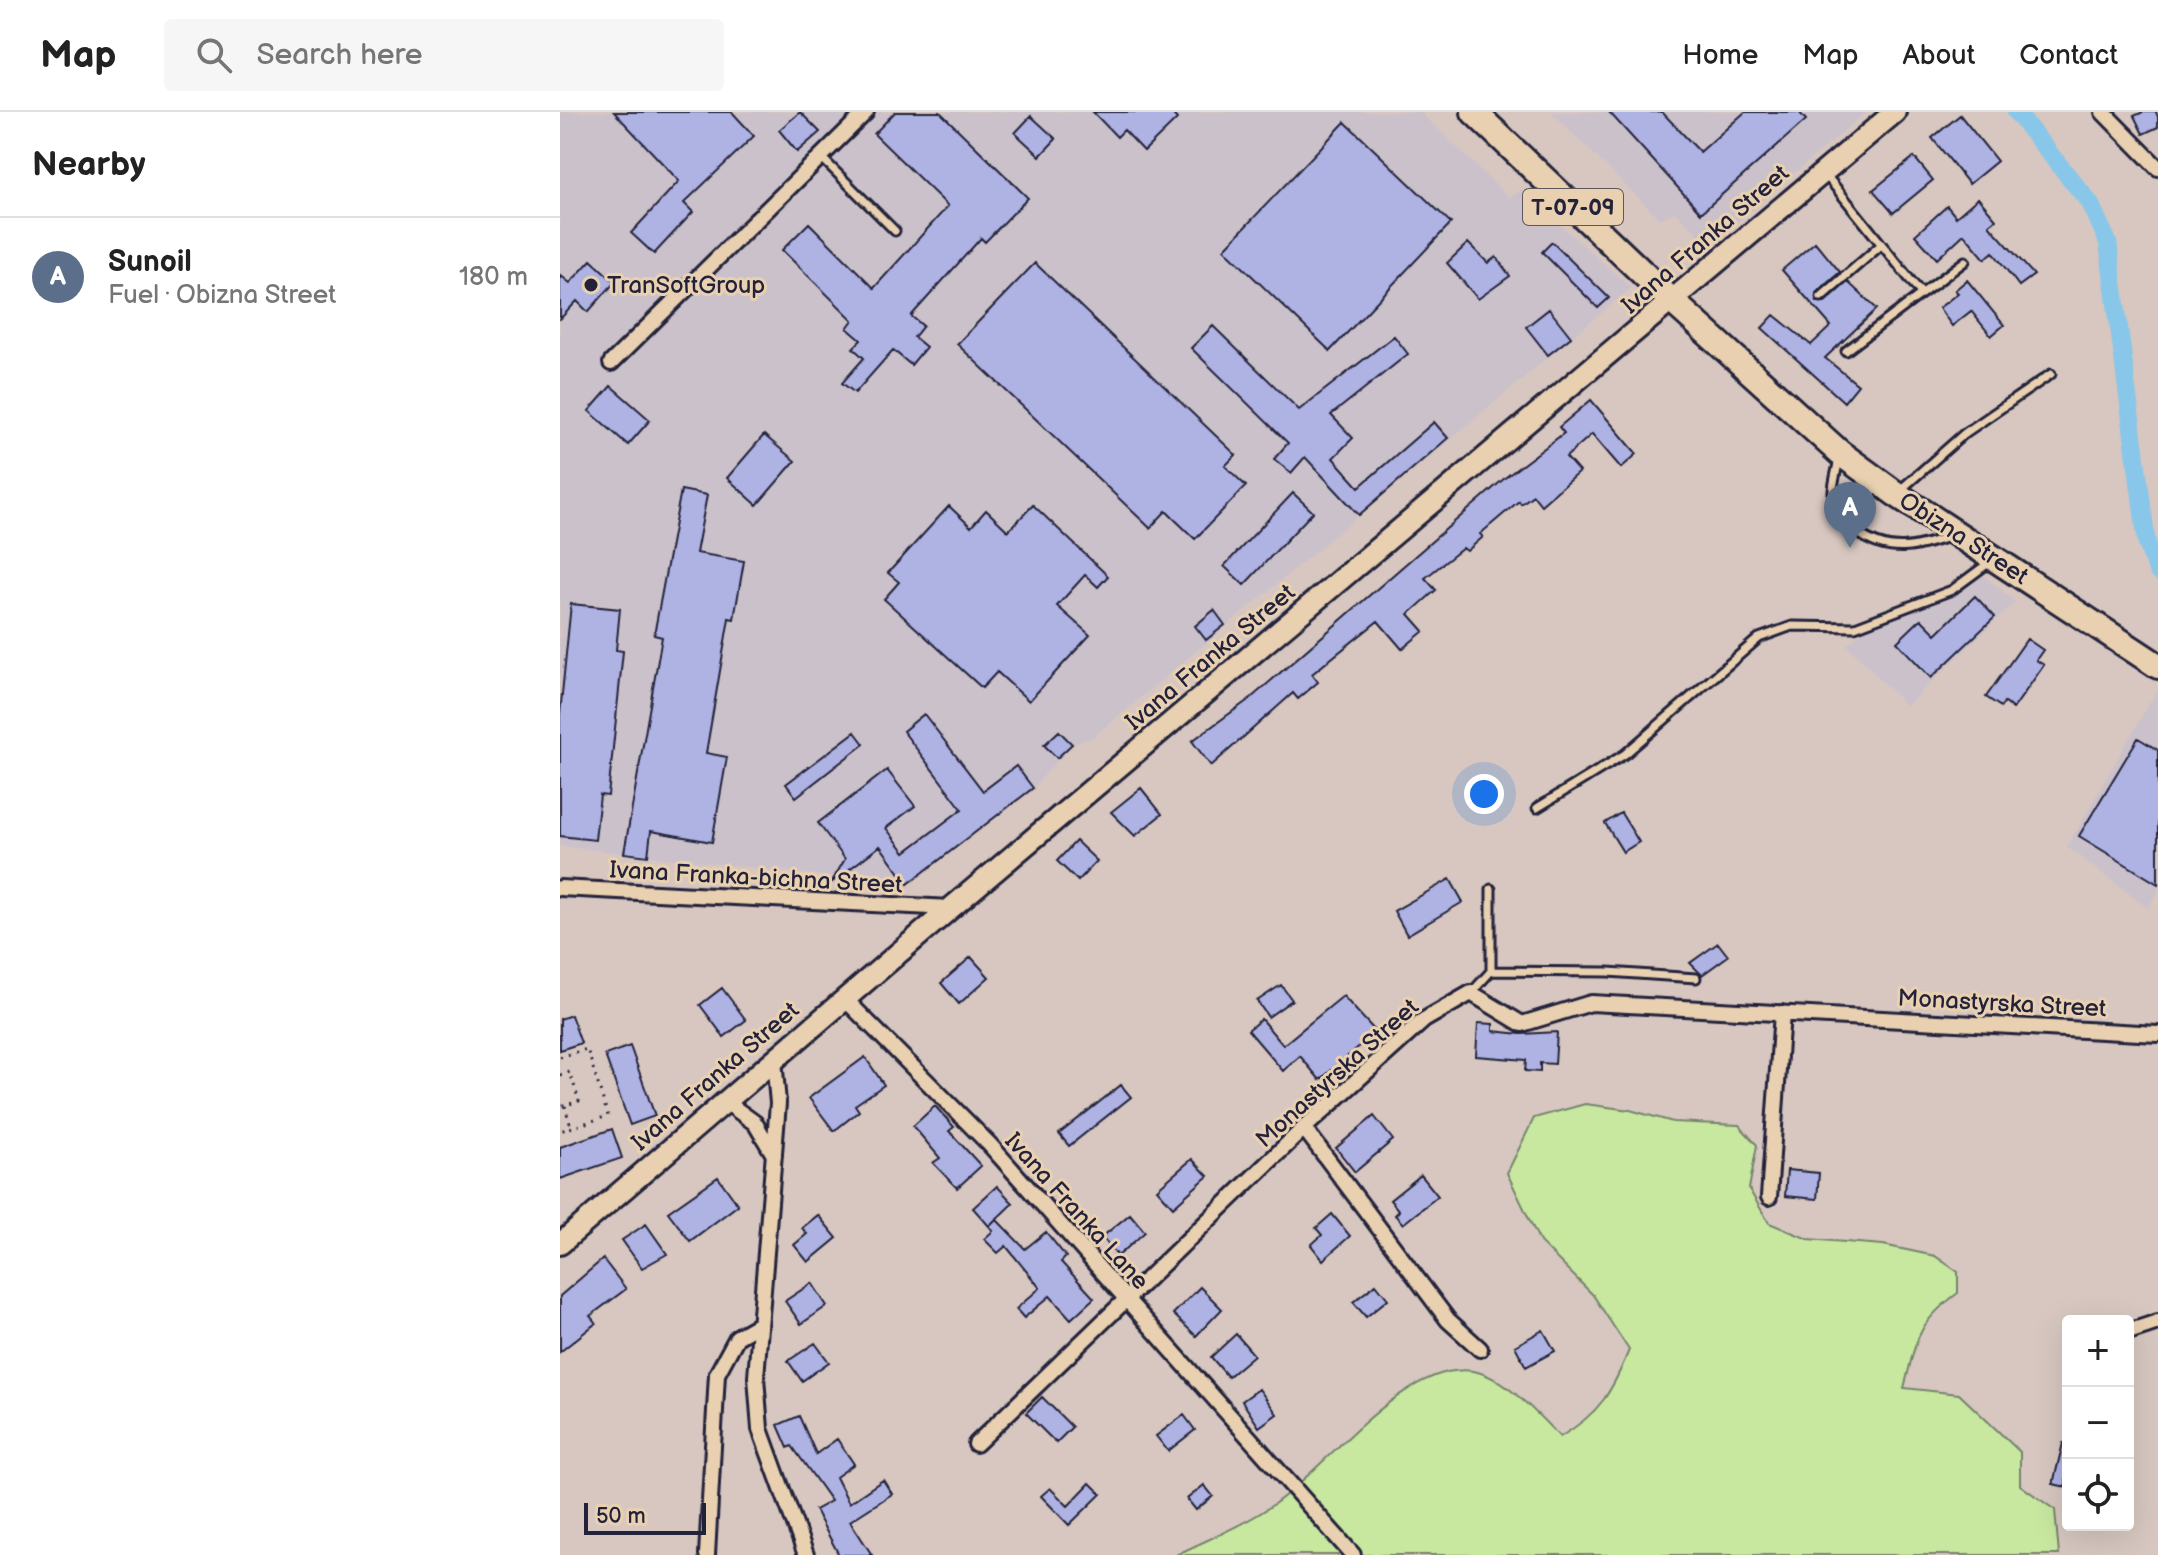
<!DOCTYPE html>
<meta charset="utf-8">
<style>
body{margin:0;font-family:"Balsamiq Sans",sans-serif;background:#f6f6f6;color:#222}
.controls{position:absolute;right:24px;bottom:24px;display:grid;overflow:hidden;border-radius:8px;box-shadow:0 8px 32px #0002}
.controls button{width:72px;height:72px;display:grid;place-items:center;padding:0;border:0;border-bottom:2px solid #e0e0e0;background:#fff;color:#222;font:40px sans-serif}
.scale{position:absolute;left:24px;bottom:20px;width:122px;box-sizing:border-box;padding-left:8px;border:4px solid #22223b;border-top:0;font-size:22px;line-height:28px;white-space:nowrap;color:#22223b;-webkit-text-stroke:6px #e8d0b0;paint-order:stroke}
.you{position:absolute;left:924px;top:682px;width:28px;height:28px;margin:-20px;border:6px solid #fff;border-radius:50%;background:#1a73e8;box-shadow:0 0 0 12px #1a73e833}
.badge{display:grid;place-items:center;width:52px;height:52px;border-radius:50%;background:#22223b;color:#fff;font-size:26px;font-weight:700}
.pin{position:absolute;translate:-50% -66px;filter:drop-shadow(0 2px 4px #0008)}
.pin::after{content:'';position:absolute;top:42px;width:28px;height:24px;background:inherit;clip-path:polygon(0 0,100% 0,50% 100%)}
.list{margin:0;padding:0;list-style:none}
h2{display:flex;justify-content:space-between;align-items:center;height:104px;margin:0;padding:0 32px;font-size:34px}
h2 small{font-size:26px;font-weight:400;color:#767676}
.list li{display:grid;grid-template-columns:52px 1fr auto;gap:24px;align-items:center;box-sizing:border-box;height:120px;padding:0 32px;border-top:2px solid #e0e0e0}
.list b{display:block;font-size:30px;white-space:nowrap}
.list p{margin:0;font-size:26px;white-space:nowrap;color:#767676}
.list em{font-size:26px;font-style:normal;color:#767676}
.icon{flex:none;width:44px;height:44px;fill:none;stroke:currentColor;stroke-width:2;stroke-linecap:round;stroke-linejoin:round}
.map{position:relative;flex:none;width:1598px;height:1443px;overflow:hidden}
header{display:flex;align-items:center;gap:48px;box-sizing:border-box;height:112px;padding:0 40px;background:#fff;border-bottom:2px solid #e0e0e0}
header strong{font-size:38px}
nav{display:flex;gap:44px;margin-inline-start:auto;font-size:28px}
.search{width:560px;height:72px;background:#f6f6f6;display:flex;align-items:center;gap:20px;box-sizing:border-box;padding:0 28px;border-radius:8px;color:#767676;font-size:30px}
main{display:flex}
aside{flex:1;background:#fff}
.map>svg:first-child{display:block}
.built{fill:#cbc1cb}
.green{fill:#c8e79f;stroke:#75846d;stroke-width:2}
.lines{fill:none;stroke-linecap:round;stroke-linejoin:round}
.canal{stroke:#88c7e9;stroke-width:18}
.building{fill:#aeb3e4;stroke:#22223b;stroke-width:2}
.lane-casing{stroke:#22223b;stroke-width:13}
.street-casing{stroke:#22223b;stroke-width:20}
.secondary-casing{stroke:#22223b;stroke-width:26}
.primary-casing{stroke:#22223b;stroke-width:30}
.path{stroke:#22223b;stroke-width:3;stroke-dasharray:2 6;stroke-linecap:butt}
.lane{stroke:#e8d0b0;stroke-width:7}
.street{stroke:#e8d0b0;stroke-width:14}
.secondary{stroke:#e8d0b0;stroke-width:20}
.primary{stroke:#e8d0b0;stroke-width:24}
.poi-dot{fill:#22223b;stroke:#e8d0b0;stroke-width:3}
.labels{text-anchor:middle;stroke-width:6;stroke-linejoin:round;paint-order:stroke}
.shield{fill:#e8d0b0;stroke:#5d565e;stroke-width:2}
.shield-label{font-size:22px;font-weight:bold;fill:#22223b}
.street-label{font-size:24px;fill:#22223b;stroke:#e8d0b0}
.poi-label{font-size:24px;fill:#22223b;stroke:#e8d0b0;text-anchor:start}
</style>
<header>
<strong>Map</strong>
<div class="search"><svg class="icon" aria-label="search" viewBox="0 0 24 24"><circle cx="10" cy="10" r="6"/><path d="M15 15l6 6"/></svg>Search here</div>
<nav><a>Home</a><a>Map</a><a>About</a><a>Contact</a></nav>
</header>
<main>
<aside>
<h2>Nearby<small></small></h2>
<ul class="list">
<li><span class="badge" style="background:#5c6f8a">A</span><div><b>Sunoil</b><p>Fuel · Obizna Street</p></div><em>180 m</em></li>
</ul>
</aside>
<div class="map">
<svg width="1598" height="1443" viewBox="0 0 1598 1443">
<rect width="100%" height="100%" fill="#d7c7c0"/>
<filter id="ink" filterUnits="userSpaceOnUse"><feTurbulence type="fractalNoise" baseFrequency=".0125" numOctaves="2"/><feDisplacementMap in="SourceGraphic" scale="16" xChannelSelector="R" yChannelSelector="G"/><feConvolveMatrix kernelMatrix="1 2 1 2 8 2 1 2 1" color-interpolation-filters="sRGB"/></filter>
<g filter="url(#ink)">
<!-- built -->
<path class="built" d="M0,0h860l89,86 12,-8 110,98 -539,450 -20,6 -39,44 -127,97 -346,-39z
M991,0h315l-156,133 -35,-33 -15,7z
M1423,463l32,27 -109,104 -59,-61 20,-18 61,-21z
M1597,578l1,201 -10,17 -81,-61z"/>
<!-- green -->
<path class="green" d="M1025,992l45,6 43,12 66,3 18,20 -8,44 20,34 39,16 75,6 52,11 23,16v21c-42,31 -41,46 -54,95l55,6 61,58v33l35,25 4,45h-883c32,-16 69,-30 98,-51 51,-35 131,-144 199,-133 31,5 66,45 87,66 40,-24 52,-45 69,-87l-36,-55 -53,-53 -33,-69 27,-55z"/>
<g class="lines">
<!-- canal -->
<path class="canal" d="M1456,0l74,91 18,39 39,302 11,28"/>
</g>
<!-- building -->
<path class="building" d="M54,0h118l22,24 -70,67 9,9 -39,42 -23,-21 48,-52z
M240,0l20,20 -23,20 -18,-22z
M335,0h45l88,86 -43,44 -4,-4 -70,78 12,10 -9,11 12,10 -15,18 -18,-15 -38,43 -13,-10 22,-25 -11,-10 8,-8 -14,-12 6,-8 -71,-70 27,-27 65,65 74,-82 -74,-72z
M533,0h78l6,7 -33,32 -20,-21 -7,7z
M1049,0h53l38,40 45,-40h54l7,8 -105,93z
M1583,0h13l2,5v10l-15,7 -9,-18z
M1400,3l37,46 -28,23 -37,-46z
M471,4l25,23 -16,17 -25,-23z
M785,10l106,101 -121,128 -106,-102z
M1354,45l19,23 -40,33 -20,-23z
M1418,86l18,21 -7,6 45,50 -15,11 -26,-34 -8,7 -21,-25 -27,25 -22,-24 32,-29 9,11z
M992,130l57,56 -11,10 -56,-56z
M1255,130l25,30 -24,21 1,9h8l23,-20 29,27 -52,49 33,27 -14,17 -82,-74 12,-13 37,30 20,-19 -49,-56z
M908,131l20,20 8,-6 14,19 -32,23 -31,-36z
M31,148l24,22 -27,30 -11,-11 -17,18v-44l10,8z
M475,151l201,192 -11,11 21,20 -51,53 -29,-28 -16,17 -193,-184z
M1407,168l37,45 -13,11 -20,-25 -19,15 -13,-18 19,-15 -3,-3z
M989,197l22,28 -23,18 -22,-28z
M653,214l86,84 95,-74 14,18 -77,61 22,23 -20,20 26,29 75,-65 14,16 -89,77 -54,-58 -14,16 -17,-14 14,-16 -97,-95z
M51,274l39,34 -22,25 -39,-34z
M1031,288l46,54 -16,14 -29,-34 -26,23 13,15 -38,33 -8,-10 -12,9 -2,-3 -39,33 3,3 -16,14 -4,-3 -38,30 11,12 -27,24 15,17 -22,18 -24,-28 -66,53 6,8 -20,17 -5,-6 -82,73 -19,-25 59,-43 255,-221 58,-44 -5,-6z
M204,323l31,26 -38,44 -30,-27z
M121,378l26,5 -11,58 48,8 -10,58 -5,-1 -23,135 21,4 -15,85 -61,-11 -3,25 -24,-3 38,-216 -8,-2z
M733,381l20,19 -69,73 -20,-19z
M473,393l75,71 -10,11 -13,-12 -28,31 33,29 -61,66 -32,-29 -15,16 -98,-89 15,-17 -11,-9 61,-67 22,21 15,-17 22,21z
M1415,484l20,21 -64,61 -34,-36 24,-23 15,15z
M11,492l49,5 -4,41 7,1 -15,145 -8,-1 -5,45 -35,-4v-122z
M654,498l11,15 -19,15 -11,-14z
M1467,527l16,11 -7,10 8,5 -31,44 -9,-7 -3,5 -15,-10z
M364,602l59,77 33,-25 17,22 -125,96 -28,-38 -49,37 14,-24 -27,-36 69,-53 28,36 -29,22 19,24 57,-43 -59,-78z
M499,619l13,13 -15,14 -13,-13z
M295,620l9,12 -68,53 -10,-13z
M1578,626l20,12v134l-79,-48z
M581,676l21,26 -27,22 -24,-24z
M1061,701l18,29 -16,10 -18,-29z
M516,729l21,20 -19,20 -21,-20z
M890,767l13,23 -56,33 -13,-24z
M1158,831l10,13 -26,19 -12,-12z
M411,845l18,20 -30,27 -18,-21z
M721,873l11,15 -24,17 -11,-16z
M162,876l24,32 -22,17 -24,-32z
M783,884l33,36 -56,48 -20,-24 -17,15 -35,-41 13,-11 22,26z
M11,903l10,28 -21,7v-31z
M918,911l15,1v7l28,3 36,-2 -2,32 -15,-1v9l-15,-1 1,-11 -50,-4z
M70,934l25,70 -25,9 -25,-70z
M305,945l19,28 -29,20 4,6 -25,20 -25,-33z
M561,973l10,12 -62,49 -10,-12z
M375,994l19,21 -5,4 32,35 -24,22 -24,-25 7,-5 -27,-32z
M814,1004l19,24 -38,32 -19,-24z
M52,1017l10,29 -62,21v-32z
M632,1047l16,17 -35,31 -16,-18z
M1227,1058l32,3 -2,26 -32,-3z
M861,1063l17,21 -35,28 -8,-9 4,-4 -9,-11z
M158,1065l20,28 -48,36 -22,-29z
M437,1074l16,17 -24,23 -16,-18z
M570,1102l15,18 -27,24 -16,-19z
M772,1102l18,22 -27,24 -12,-15 11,-10 -6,-7z
M258,1103l19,23 -29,24 -14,-17 13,-11 -5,-6z
M436,1107l29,30 21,-17 20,25 -5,5 33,36 -23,21 -21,-23 -26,22 -8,-9 24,-21 -34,-42 -8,7 -14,-14 9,-8 -4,-5z
M86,1112l21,30 -25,14 -20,-28z
M43,1147l23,30 -36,27 6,7 -36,29v-56z
M252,1171l15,23 -26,18 -16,-23z
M816,1172l12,15 -22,18 -13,-15z
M640,1175l22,22 -26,27 -23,-22z
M983,1218l12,21 -29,16 -11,-21z
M676,1222l18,21 -26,22 -17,-20z
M255,1231l14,19 -27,19 -14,-20z
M699,1277l18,25 -18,13 -17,-26z
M482,1285l30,30 -16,16 -30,-30z
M624,1303l11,15 -27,21 -12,-15z
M239,1304l17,38 21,-15 17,25 -18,13 13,26 34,-23 9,14 -42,27 22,34h-33l-24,-45 16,-9 -39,-55 -4,2 -10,-23z
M1503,1331h5l-2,44 -13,-3z
M530,1371l11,11 -32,31 -28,-29 9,-8 18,18z
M644,1373l9,11 -17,14 -9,-11z"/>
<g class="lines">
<!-- lane casing -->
<g class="lane-casing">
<path id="lane" d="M261,45l74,74
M1265,62l95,118
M1261,185l60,-52
M1286,239l119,-90
M1279,347c-2,11 -7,26 -6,37 3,15 12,27 24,36 31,24 60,16 94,4
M1338,380l67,-59 86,-59
M977,696l88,-54 134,-116 33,-12 63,1 97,-37 38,-28
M931,859v-82
M912,880l19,-21 117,1 88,6"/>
</g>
<!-- street casing -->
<g class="street-casing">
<path id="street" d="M1543,0l55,56
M51,251l255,-251
M0,776l391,20
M285,887l145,146 363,410
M214,948l4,43 -22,274 4,52 46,126
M166,990l29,21 19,32
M744,1016l144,192 32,29
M1209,1085l13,-184
M1568,1220l30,-10
M416,1332l328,-316 120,-108 47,-27 51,31 69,-21 567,31
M147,1443l10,-181 20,-37 21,-12"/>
</g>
<!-- secondary casing -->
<g class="secondary-casing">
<path id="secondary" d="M0,1132l391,-336 944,-796"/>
</g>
<!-- primary casing -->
<g class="primary-casing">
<path id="primary" d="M914,0l198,189 168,152 56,41 262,172"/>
</g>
<!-- path -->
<path class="path" d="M0,945l27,-8 21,67 -48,15
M0,963l10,-3 9,29 -19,6
M5,994l6,21"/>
<!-- lane -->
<use href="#lane" class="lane"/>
<!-- street -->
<use href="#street" class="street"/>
<!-- secondary -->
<use href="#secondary" class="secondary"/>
<!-- primary -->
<use href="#primary" class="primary"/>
</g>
</g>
<!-- markers -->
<circle class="poi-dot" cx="31" cy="173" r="8"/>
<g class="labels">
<!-- shield labels -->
<rect class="shield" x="963" y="77" width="100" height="36" rx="6"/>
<g class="shield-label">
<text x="1013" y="103">Т-07-09</text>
</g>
<!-- street labels -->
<g class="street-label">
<text transform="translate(1145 127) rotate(-41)" y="8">Ivana Franka Street</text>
<text transform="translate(1404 426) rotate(33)" y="8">Obizna Street</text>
<text transform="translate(650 545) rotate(-40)" y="8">Ivana Franka Street</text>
<text transform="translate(196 765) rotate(3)" y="8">Ivana Franka-bichna Street</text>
<text transform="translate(1442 891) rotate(3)" y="8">Monastyrska Street</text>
<text transform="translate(777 961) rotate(-42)" y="8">Monastyrska Street</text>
<text transform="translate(155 964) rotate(-41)" y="8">Ivana Franka Street</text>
<text transform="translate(517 1099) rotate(48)" y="8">Ivana Franka Lane</text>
</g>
<!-- poi labels -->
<g class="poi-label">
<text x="47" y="181">TranSoftGroup</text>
</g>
</g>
</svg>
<div class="controls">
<button>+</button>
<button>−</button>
<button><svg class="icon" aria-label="locate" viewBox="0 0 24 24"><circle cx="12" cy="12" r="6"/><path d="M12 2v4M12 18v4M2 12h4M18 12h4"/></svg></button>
</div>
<div class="scale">50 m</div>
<div class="you"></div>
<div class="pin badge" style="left:1290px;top:436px;background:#5c6f8a">A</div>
</div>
</main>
